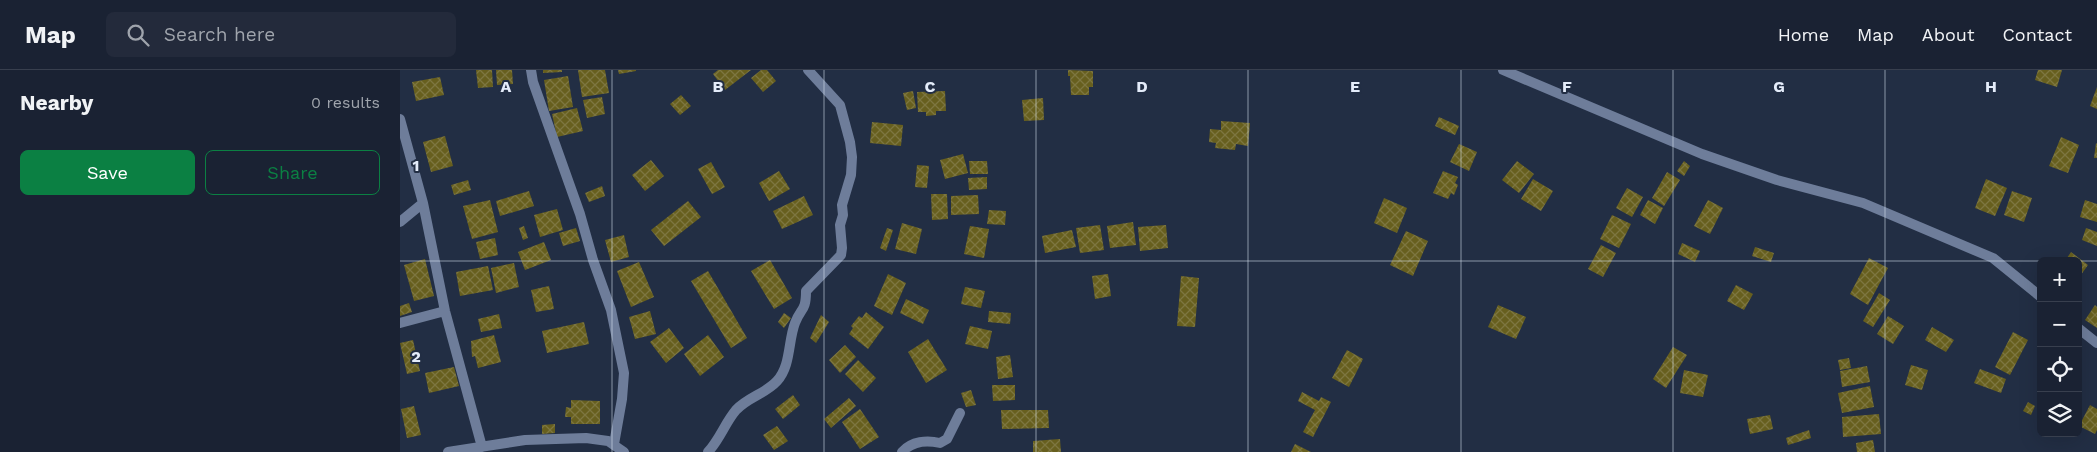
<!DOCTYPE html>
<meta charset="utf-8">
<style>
body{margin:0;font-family:"Work Sans",sans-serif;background:#232a3b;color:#f1f3f6}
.controls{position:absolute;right:15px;bottom:15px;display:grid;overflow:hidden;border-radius:8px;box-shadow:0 5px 20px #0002}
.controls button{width:45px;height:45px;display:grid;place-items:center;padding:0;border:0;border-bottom:1px solid #383f4e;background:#1a2233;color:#f1f3f6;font:25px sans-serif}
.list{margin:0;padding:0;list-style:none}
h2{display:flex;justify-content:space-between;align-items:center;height:65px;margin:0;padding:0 20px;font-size:21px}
h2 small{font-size:16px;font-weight:400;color:#9fa4ac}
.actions{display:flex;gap:10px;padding:15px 20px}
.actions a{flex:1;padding:11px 0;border:1px solid #0b8043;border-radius:8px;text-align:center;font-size:18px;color:#0b8043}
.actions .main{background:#0b8043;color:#fff}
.icon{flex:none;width:28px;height:28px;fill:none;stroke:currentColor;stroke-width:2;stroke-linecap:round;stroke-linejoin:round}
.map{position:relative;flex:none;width:1697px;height:382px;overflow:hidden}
header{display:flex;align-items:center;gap:30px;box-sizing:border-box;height:70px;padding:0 25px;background:#1a2233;border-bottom:1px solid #383f4e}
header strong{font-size:24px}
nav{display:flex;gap:28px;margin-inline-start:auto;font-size:18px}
.search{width:350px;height:45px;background:#232a3b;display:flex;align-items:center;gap:12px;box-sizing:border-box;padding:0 18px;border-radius:8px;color:#9fa4ac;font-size:19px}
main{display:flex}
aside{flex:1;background:#1a2233}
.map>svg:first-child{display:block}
.building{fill:url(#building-cross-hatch)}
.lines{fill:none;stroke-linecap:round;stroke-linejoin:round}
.minor{stroke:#6e7d9a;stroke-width:10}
.grid{fill:none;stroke:#e4ecfa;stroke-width:1;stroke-opacity:0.55}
.grid-label{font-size:16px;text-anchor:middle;font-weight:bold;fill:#e4ecfa;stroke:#222e44;stroke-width:4;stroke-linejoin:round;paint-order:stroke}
</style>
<header>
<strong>Map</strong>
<div class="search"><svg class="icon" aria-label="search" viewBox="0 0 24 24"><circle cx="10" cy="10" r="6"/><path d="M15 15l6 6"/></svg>Search here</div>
<nav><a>Home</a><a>Map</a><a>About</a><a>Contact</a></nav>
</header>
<main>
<aside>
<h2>Nearby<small>0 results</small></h2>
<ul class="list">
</ul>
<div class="actions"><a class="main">Save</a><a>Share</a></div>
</aside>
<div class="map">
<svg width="1697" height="382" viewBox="0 0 1697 382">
<defs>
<pattern id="building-cross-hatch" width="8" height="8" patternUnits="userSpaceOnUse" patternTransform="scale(1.25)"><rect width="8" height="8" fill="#675f1e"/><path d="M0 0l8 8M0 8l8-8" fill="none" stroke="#7d7640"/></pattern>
</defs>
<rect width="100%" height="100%" fill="#222e44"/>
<!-- building -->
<path class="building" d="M76,0h16l1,17 -15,1z
M96,0h16l1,14 -16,1z
M143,0h19v2l-19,1z
M178,0h27l4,23 -27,4z
M218,0h18v1l-17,3z
M318,0h33l-26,20 -12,-16z
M361,0h6l9,11 -13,11 -12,-14z
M668,0l25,1v16h-4v8h-18l-1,-19h-2z
M1638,0h24l-5,17 -22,-7z
M168,6l5,31 -24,4 -5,-31z
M40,7l4,18 -28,6 -4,-19z
M1697,17v22l-7,-3z
M513,21l3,17 -9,2 -4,-17z
M545,21l1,20h-10v4l-10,1v-4h-8l-1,-20z
M281,25l10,11 -11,9 -10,-11z
M202,27l3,17 -18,4 -4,-18z
M643,28l1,22 -20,1 -2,-21z
M177,38l6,23 -26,6 -5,-23z
M1039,47l20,9 -4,9 -20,-9z
M821,51l29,2 -2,23 -12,-2 -1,6 -20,-2 1,-5 -7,-1 1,-13 11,1z
M472,52l31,3 -2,21 -31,-3z
M45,66l8,30 -22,6 -8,-30z
M1661,67l18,8 -11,28 -19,-7z
M1696,73l1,1v14h-3z
M1059,74l18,8 -8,19 -19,-9z
M563,84l5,19 -23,6 -5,-19z
M251,90l13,16 -19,15 -13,-16z
M569,91h18l1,13h-18z
M1117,91l17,13 -15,19 -17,-13z
M1284,91l6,5 -6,10 -7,-5z
M311,92l14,25 -13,7 -14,-25z
M517,95l12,1 -2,22 -12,-1z
M379,101l11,18 -21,12 -10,-18z
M1043,101l15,6 -3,6 3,2 -4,10 -3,-2 -3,6 -15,-6z
M1267,102l13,8 -16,26 -12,-8z
M587,107v12l-18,1 -1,-12z
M1133,109l20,12 -12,20 -20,-12z
M1586,109l21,9 -12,28 -20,-8z
M68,110l3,10 -17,5 -3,-10z
M202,116l3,10 -16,6 -4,-9z
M1227,118l16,9 -11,20 -16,-9z
M129,121l5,15 -34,10 -4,-15z
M1612,121l20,7 -8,24 -20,-7z
M531,124h16l1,25 -16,1z
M578,125l1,19 -28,1v-19z
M404,126l9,19 -31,14 -9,-18z
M984,128l23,10 -10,25 -23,-10z
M90,130l8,32 -26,7 -9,-33z
M1248,130l15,8 -8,16 -15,-9z
M1308,130l15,8 -13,26 -16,-8z
M1685,130l12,4v18l-17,-5z
M288,131l13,16 -37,29 -13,-16z
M157,139l6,21 -23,7 -6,-22z
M589,140l17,1 -1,14 -18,-1z
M1212,145l19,9 -12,24 -19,-9z
M733,152l3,23 -26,3 -3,-22z
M502,153l20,6 -6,25 -21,-5z
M700,155l4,25 -24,3 -4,-25z
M766,155l2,23 -28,3 -2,-24z
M124,156l4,12 -5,2 -4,-12z
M570,156l19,3 -5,29 -20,-4z
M176,158l4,13 -17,5 -4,-13z
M487,158l6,2 -7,21 -6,-3z
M1686,158l11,4v14l-15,-6z
M672,160l4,17 -31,6 -3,-17z
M1006,161l22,10 -15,35 -23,-11z
M224,165l5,22 -18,5 -6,-22z
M95,168l3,17 -18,4 -4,-17z
M144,172l7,18 -26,10 -7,-18z
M1282,173l18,8 -5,11 -17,-8z
M1201,175l15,8 -13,24 -15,-8z
M1355,177l19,6 -3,9 -19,-6z
M1671,182l17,13 -10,14v-18h-13z
M1469,188l19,10 -20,37 -18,-11z
M25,189l9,37 -20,5 -10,-36z
M370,190l22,38 -18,11 -23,-38z
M239,192l15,35 -23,10 -14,-36z
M114,193l5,24 -23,6 -5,-25z
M88,196l5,24 -33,6 -4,-24z
M308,201l39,67 -16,10 -40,-67z
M488,204l18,9 -14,32 -18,-9z
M708,204l3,22 -16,3 -3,-23z
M781,206l18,2 -4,49 -18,-1z
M1336,215l17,9 -9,16 -17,-9z
M149,216l5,23 -18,3 -5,-22z
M565,217l20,4 -4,17 -20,-4z
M1479,223l11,7 -17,27 -10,-6z
M506,229l23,11 -6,14 -23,-11z
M9,233l3,9 -12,4v-10z
M1098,235l28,12 -10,22 -28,-12z
M1695,235l2,2v21l-12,-8z
M250,241l6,23 -21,5 -6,-22z
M589,241l22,2 -1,11 -22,-2z
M466,242l18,15 -16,22 -19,-15 4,-6 -2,-2 8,-10 3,2z
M384,243l7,5 -7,10 -6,-6z
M99,244l3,14 -21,4 -3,-13z
M421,245l8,7 -13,21 -6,-5z
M1488,246l16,10 -11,18 -16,-10z
M184,252l5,22 -42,9 -5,-22z
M570,256l22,5 -4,18 -23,-5z
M1532,257l22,13 -8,12 -21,-12z
M269,258l15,20 -18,15 -16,-21z
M1613,262l15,8 -18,35 -15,-8z
M94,265l7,27 -23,6 -3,-12 -3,1 -1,-16z
M308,265l16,22 -24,19 -16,-22z
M528,269l19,31 -21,13 -18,-31z
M13,270l7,31 -13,3 -7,-31z
M445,275l11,12 -16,16 -11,-13z
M1273,277l14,8 -21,33 -13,-9z
M947,280l16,9 -14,28 -17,-9z
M610,285l3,22 -15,2 -2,-22z
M1449,288l2,10 -11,2 -2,-10z
M458,290l18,18 -13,14 -18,-18z
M1511,295l17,5 -6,20 -17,-5z
M1467,296l3,16 -28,5 -2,-16z
M54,297l5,19 -30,7 -4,-20z
M1580,299l26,10 -5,14 -27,-10z
M1284,300l24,5 -5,22 -23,-4z
M592,315h23v15l-22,1z
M1470,316l4,21 -32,6 -4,-20z
M571,320l5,15 -10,2 -5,-14z
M902,322l17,9 2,-4 10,5 -18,35 -10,-5 12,-22 -17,-9z
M393,325l7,10 -17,14 -8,-10z
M449,328l7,8 -25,22 -7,-9z
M171,330l29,1v23h-29v-7h-6l1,-10 5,1z
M1628,332l7,4 -4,9 -8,-4z
M1690,335l7,4v21l-2,4 -16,-8z
M14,336l7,29 -14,3 -6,-29z
M460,339l19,28 -19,12 -18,-27z
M601,340h47l1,18 -47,1z
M1479,344l2,20 -38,3 -1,-20z
M1370,345l3,14 -23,5 -3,-15z
M155,354v9l-13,1v-9z
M377,356l11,15 -14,9 -11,-15z
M1409,360l2,8 -23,7 -2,-7z
M660,369l1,13h-28v-11z
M1473,370l2,12h-18l-1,-9z
M895,374l16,8h-20z"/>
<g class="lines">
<!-- minor -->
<path class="minor" d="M131,0l2,12 47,132 13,46 18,50 13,63 -2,26 -8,45
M1103,0l199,84 75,26 86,23 130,55 48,39
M0,49l23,84 22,108 37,136
M0,152l23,-19
M0,253l45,-12
M1678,258l19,15
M48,382l77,-12 61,-2 22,3 16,11
M308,382c12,-13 17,-29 28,-42 12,-13 29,-16 41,-29 14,-15 11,-40 18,-58 6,-16 11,-11 11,-32l35,-36 1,-7 -2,-23 3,-10 -1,-10 9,-30 1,-18 -2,-15 -10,-37 -32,-35
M502,382c10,-11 25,-12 38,-9l7,-4 13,-26"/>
</g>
<!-- grid -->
<path class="grid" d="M212,0v382M424,0v382M636,0v382M848,0v382M1061,0v382M1273,0v382M1485,0v382M0,191h1641M1678,191h19"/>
<g class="grid-label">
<text x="106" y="22">A</text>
<text x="318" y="22">B</text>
<text x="530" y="22">C</text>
<text x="742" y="22">D</text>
<text x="955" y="22">E</text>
<text x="1167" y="22">F</text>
<text x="1379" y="22">G</text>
<text x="1591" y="22">H</text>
<text x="16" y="101">1</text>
<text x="16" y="292">2</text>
</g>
</svg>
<div class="controls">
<button>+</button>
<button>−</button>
<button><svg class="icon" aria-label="locate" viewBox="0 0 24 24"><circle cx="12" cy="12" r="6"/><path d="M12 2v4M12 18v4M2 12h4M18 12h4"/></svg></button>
<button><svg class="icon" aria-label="layers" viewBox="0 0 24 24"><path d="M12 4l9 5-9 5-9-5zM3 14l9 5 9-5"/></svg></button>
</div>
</div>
</main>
